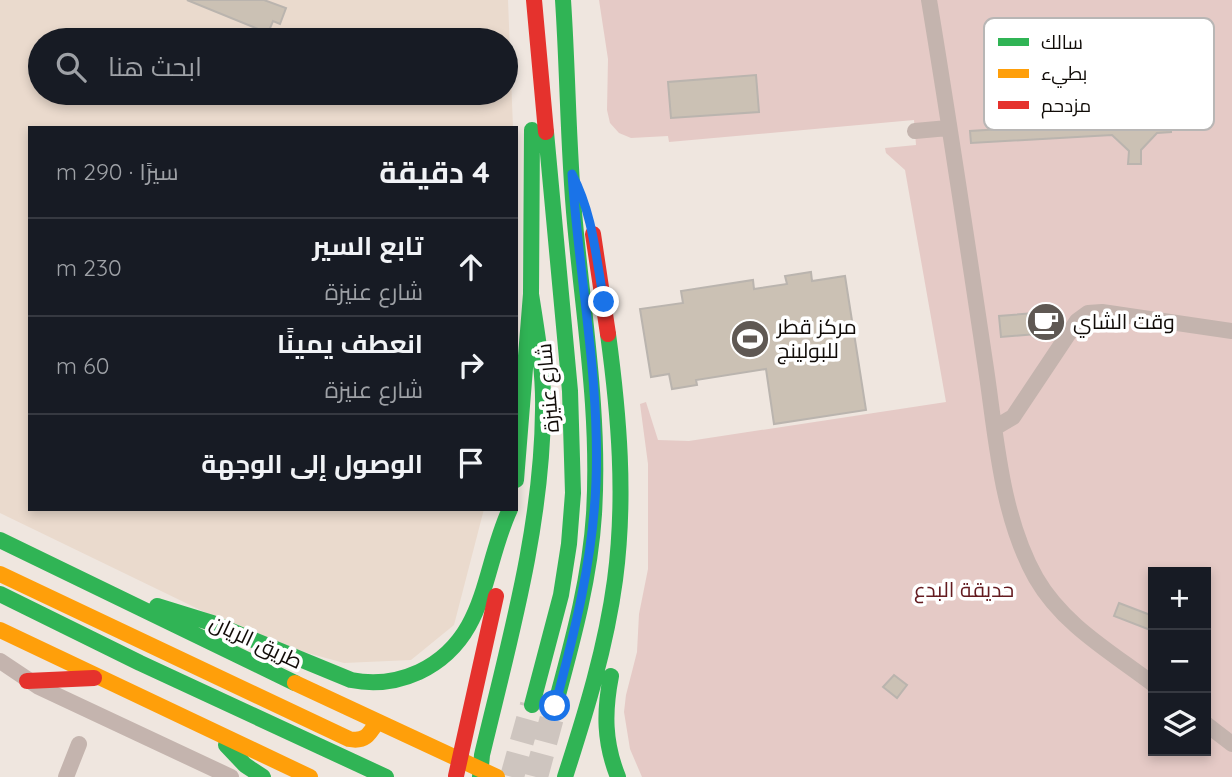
<!DOCTYPE html>
<html lang="ar">
<meta charset="utf-8">
<style>
body{margin:0;font-family:Quicksand,Cairo,sans-serif;background:#20242c;color:#f1f3f6;direction:rtl}
.controls{position:absolute;right:21px;bottom:21px;display:grid;overflow:hidden;border-radius:0px;box-shadow:0 4px 10px #0003}
.controls button{width:63px;height:63px;display:grid;place-items:center;padding:0;border:0;border-bottom:2px solid #363941;background:#171b24;color:#f1f3f6;font:35px sans-serif}
.stop{position:absolute;width:21px;height:21px;margin:-16px;border:5px solid #1a73e8;border-radius:50%;background:#fff}
.stop.end{background:#1a73e8;border-color:#fff;box-shadow:0 2px 7px #0008}
.list{margin:0;padding:0;list-style:none}
h2{display:flex;justify-content:space-between;align-items:center;height:91px;margin:0;padding:0 28px;font-size:30px}
h2 small{font-size:23px;font-weight:400;color:#9ea1a6}
.list li{display:grid;grid-template-columns:46px 1fr auto;gap:21px;align-items:center;box-sizing:border-box;height:98px;padding:0 28px;border-top:2px solid #363941}
.list b{display:block;font-size:26px;white-space:nowrap}
.list p{margin:0;font-size:23px;white-space:nowrap;color:#9ea1a6}
.list em{font-size:23px;font-style:normal;color:#9ea1a6}
.icon{flex:none;width:38px;height:38px;fill:none;stroke:currentColor;stroke-width:2;stroke-linecap:round;stroke-linejoin:round}
.map{position:relative;flex:none;width:1232px;height:777px;overflow:hidden;direction:ltr}
.search{position:absolute;background:#171b24;box-shadow:0 4px 10px #0003;left:28px;top:28px;width:490px;height:77px;display:flex;align-items:center;gap:18px;box-sizing:border-box;padding:0 24px;border-radius:38px;color:#9ea1a6;font-size:26px}
.panel{position:absolute;background:#171b24;box-shadow:0 4px 10px #0003;left:28px;top:126px;width:490px;height:385px;border-radius:0px;direction:rtl}
.map>svg:first-child{display:block}
.built{fill:#eadacd;fill-rule:evenodd}
.green{fill:#e5cac6;fill-rule:evenodd}
.building{fill:#cbc1b4;stroke:#bab4ae;stroke-width:2}
.lines{fill:none;stroke-linecap:round;stroke-linejoin:round}
.primary-tunnel{stroke:#cec5bf;stroke-width:24;stroke-dasharray:24 12;stroke-linecap:butt}
.street{stroke:#c4b4ae;stroke-width:16}
.fast{stroke:#30b455;stroke-width:16}
.slow{stroke:#ff9f0a;stroke-width:16}
.jam{stroke:#e5322d;stroke-width:16}
.route{stroke:#1a73e8;stroke-width:9}
.labels{text-anchor:middle;stroke-width:7;stroke-linejoin:round;paint-order:stroke}
.poi-label{font-size:21px;fill:#110c08;stroke:#fff;text-anchor:start}
.street-label{font-size:21px;fill:#110c08;stroke:#fff}
.park-label{font-size:21px;fill:#641b20;stroke:#fff}
.key{fill:#fff;stroke:#b8b6b5;stroke-width:2}
.key-label{font-size:19px;fill:#110c08}
</style>
<div class="map">
<svg width="1232" height="777" viewBox="0 0 1232 777">
<rect width="100%" height="100%" fill="#efe6df"/>
<!-- built -->
<path class="built" d="M0,0h508l5,128h-483v381h454l-30,116 -43,35 -67,3 -80,-22 -264,-128zM40,40h466v53h-466z"/>
<!-- green -->
<path class="green" d="M599,0h633v777h-590l-12,-28 -6,-37 2,-17 11,-43 2,-38 9,-45v-105l-8,-60 6,-2 12,38 31,1 257,-39 -41,-232 -19,-17 -1,-5 31,-3 -2,-25 -245,22 -1,-6 -37,2 -12,-5 -9,-10 -3,-13 1,-51zM1153,572h53v179h-53z"/>
<!-- building -->
<path class="building" d="M187,0h77l22,8 -6,16 -7,-3 -5,12z
M756,75l3,37 -88,6 -3,-36z
M1124,88l32,33 15,-1v12l-14,1 -16,17v14h-13l1,-13 -17,-16 -141,8 -1,-12 141,-9 16,-17z
M811,272l1,9 33,-5 21,134 -92,14 -8,-55 -70,11 1,5 -25,4 -3,-15 -18,3 -11,-68 43,-6 -2,-12 72,-11 1,9 33,-5 -2,-8z
M1046,312v4l4,-1 2,12 -5,3 1,3 -47,4 -2,-21z
M1119,603l34,13v15l-39,-15z
M894,675l13,10 -10,13 -14,-11z"/>
<g class="lines">
<!-- primary-tunnel -->
<path class="primary-tunnel" d="M512,777l20,-72
M536,777l19,-71"/>
<!-- street -->
<path class="street" d="M929,0c20,120 38,241 56,362 11,71 15,152 51,216 27,47 75,74 117,106
M915,131l33,-3
M996,427l17,-10 64,-96 11,-8 14,-1 130,19
M0,661l39,26 192,90
M1206,724l26,20
M66,777l13,-33"/>
<!-- fast -->
<path class="fast" d="M516,480l15,-186 1,-164
M0,540l295,143
M0,594l140,69 246,114
M157,606l55,17 139,57c24,5 46,2 68,-8 69,-33 63,-103 91,-163
M611,676c-7,36 -7,66 7,101
M532,705l29,-110 8,-51 4,-51 -3,-102 -24,-259
M555,706c17,-63 35,-127 39,-192 6,-98 -10,-194 -19,-291 -7,-74 -7,-149 -12,-223
M226,745l19,20 18,12
M480,777l2,-22c27,-113 60,-228 61,-345 1,-39 -6,-77 -12,-116
M565,777c21,-65 41,-130 50,-197 11,-83 4,-165 -7,-246"/>
<!-- slow -->
<path class="slow" d="M0,574l349,165c16,3 20,-4 28,-17
M0,630l310,147
M295,683l202,94"/>
<!-- jam -->
<path class="jam" d="M534,0l12,132
M593,234l15,100
M27,681l67,-3
M456,776l40,-180"/>
</g>
<g class="lines">
<!-- route -->
<path class="route" d="M555,706c20,-75 38,-147 41,-224 4,-103 -17,-205 -24,-308 21,40 24,84 32,128"/>
</g>
<!-- icons -->
<defs>
<g id="cafe-disc" transform="scale(2.0125)"><circle r="9.5" fill="#5f5853" stroke="#fff"/><path d="M-5.5-4.5H6V0H3Q3 3.5 0 3.5H-2.5Q-5.5 3.5-5.5 0ZM3-3.2v2h1.7v-2ZM-6 4.5H4V6H-6Z" fill="#fff"/></g>
<g id="stadium-disc" transform="scale(2.0125)"><circle r="9.5" fill="#5f5853" stroke="#fff"/><path d="M0-5a6.5 5 0 1 0 0 10a6.5 5 0 1 0 0-10ZM-3.5-1.8h7v3.6h-7Z" fill="#fff"/></g>
</defs>
<g fill-rule="evenodd">
<use href="#cafe-disc" x="1046" y="322"/>
<use href="#stadium-disc" x="750" y="339"/>
</g>
<g class="labels">
<!-- poi labels -->
<g class="poi-label">
<text x="1073" y="329">وقت الشاي</text>
<text x="777" y="334">مركز قطر<tspan x="777" dy="24">للبولينج</tspan></text>
</g>
<!-- street labels -->
<g class="street-label">
<text transform="translate(548 388) rotate(-95)" y="7">شارع عنيزة</text>
<text transform="translate(256 642) rotate(25)" y="7">طريق الريان</text>
</g>
<!-- park labels -->
<g class="park-label">
<text x="964" y="597">حديقة البدع</text>
</g>
</g>
<!-- legend -->
<rect x="984" y="18" width="230" height="112" rx="10" class="key"/>
<rect x="998" y="38" width="31" height="8" fill="#30b455"/>
<rect x="998" y="69" width="31" height="9" fill="#ff9f0a"/>
<rect x="998" y="101" width="31" height="8" fill="#e5322d"/>
<g class="key-label">
<text x="1041" y="49">سالك</text>
<text x="1041" y="80">بطيء</text>
<text x="1041" y="112">مزدحم</text>
</g>
</svg>
<div class="controls">
<button>+</button>
<button>−</button>
<button><svg class="icon" aria-label="layers" viewBox="0 0 24 24"><path d="M12 4l9 5-9 5-9-5zM3 14l9 5 9-5"/></svg></button>
</div>
<div class="stop" style="left:555px;top:706px"></div>
<div class="stop end" style="left:604px;top:302px"></div>
<div class="search"><svg class="icon" aria-label="search" viewBox="0 0 24 24"><circle cx="10" cy="10" r="6"/><path d="M15 15l6 6"/></svg>ابحث هنا</div>
<section class="panel">
<h2>4 دقيقة<small>سيرًا · 290 m</small></h2>
<ul class="list">
<li><svg class="icon" aria-label="ahead" viewBox="0 0 24 24"><path d="M12 20V5M6 11l6-6 6 6"/></svg><div><b>تابع السير</b><p>شارع عنيزة</p></div><em>230 m</em></li>
<li><svg class="icon" aria-label="right" viewBox="0 0 24 24"><path d="M7 20v-9h11M14 6l5 5-5 5"/></svg><div><b>انعطف يمينًا</b><p>شارع عنيزة</p></div><em>60 m</em></li>
<li><svg class="icon" aria-label="arrive" viewBox="0 0 24 24"><path d="M6 21V4h12l-3 4 3 4H6"/></svg><div><b>الوصول إلى الوجهة</b></div></li>
</ul>
</section>
</div>
